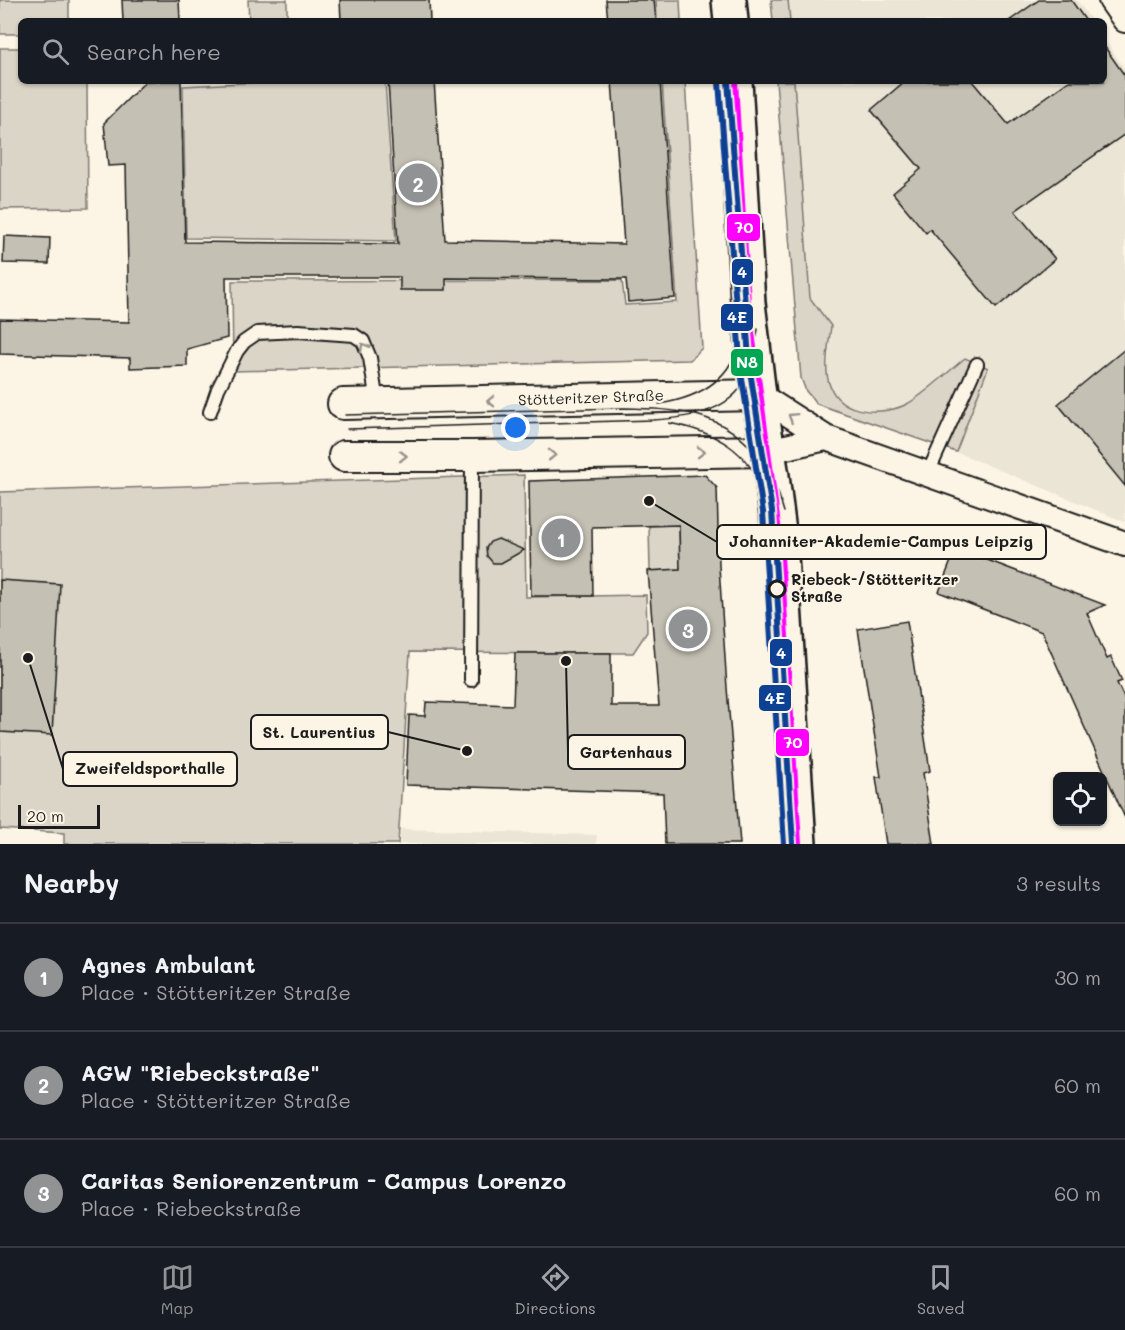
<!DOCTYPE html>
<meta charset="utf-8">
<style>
body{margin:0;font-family:Mali,sans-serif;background:#242831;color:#f1f3f6}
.controls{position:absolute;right:18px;bottom:18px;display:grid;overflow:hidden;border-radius:9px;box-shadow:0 2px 4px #0004}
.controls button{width:54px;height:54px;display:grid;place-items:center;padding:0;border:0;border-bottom:2px solid #363941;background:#171b24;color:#f1f3f6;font:30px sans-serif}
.scale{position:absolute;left:18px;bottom:15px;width:82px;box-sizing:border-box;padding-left:6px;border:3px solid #1c1c1c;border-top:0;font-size:16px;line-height:21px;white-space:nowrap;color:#1c1c1c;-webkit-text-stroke:4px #fcf5e5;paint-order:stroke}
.you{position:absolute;left:516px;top:428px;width:21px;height:21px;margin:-15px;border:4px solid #fff;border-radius:50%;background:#1a73e8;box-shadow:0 0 0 9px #1a73e833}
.badge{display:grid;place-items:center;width:39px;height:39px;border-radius:50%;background:#919294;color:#fff;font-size:20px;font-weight:700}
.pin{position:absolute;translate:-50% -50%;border:3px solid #fff;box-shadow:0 2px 6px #0006}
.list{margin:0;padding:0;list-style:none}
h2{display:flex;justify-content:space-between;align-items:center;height:78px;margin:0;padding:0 24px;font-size:26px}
h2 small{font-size:20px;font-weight:400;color:#9ea1a6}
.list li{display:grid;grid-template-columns:39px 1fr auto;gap:18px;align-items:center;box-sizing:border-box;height:108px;padding:0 24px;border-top:2px solid #363941}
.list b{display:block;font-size:22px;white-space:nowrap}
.list p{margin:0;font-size:20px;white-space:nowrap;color:#9ea1a6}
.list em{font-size:20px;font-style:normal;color:#9ea1a6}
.icon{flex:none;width:33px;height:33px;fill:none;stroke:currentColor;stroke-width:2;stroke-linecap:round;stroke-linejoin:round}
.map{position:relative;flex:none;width:1125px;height:844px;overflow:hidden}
.search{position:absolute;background:#171b24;box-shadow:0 2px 4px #0004;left:18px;right:18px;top:18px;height:66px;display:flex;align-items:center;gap:15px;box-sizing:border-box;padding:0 21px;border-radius:9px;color:#9ea1a6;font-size:22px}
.sheet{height:402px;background:#171b24}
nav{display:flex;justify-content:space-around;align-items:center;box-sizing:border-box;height:84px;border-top:2px solid #363941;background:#171b24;font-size:16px;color:#9ea1a6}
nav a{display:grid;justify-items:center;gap:3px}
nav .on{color:#919294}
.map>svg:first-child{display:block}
.built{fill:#ebe5d6}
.green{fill:#dbd5c8;stroke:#7c7872;stroke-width:1.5}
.building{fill:#c4c0b3;stroke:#1c1c1c;stroke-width:1.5}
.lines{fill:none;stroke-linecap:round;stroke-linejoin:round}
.service-casing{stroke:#1c1c1c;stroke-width:16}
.minor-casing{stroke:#1c1c1c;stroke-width:28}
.tertiary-casing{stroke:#1c1c1c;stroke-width:34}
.secondary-casing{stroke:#1c1c1c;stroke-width:38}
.service{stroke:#fcf5e5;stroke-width:12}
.minor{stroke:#fcf5e5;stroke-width:24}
.tertiary{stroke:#fcf5e5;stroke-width:30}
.secondary{stroke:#fcf5e5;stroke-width:33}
.tram{stroke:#1c1c1c;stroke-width:1.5}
.bus-1-casing{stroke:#fcf5e5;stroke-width:10}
.bus-2-casing{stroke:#fcf5e5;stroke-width:10}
.bus-1{stroke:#f0f;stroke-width:6}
.bus-2{stroke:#00a651;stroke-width:6}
.tram-1-casing{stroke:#fcf5e5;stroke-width:10}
.tram-2-casing{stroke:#fcf5e5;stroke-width:10}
.tram-1{stroke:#0e4094;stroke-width:6}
.tram-2{stroke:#0e4094;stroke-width:6}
.oneway{stroke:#97938b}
.stop-dot{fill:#fcf5e5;stroke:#1c1c1c;stroke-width:3}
.labels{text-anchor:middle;stroke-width:4.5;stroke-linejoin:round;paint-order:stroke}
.street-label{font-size:15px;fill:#1c1c1c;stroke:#fcf5e5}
.stop-label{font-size:15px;font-weight:bold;fill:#1c1c1c;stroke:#fcf5e5;text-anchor:start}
.leader{fill:none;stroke:#1c1c1c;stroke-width:2}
.callout-dot{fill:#1c1c1c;stroke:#fcf5e5;stroke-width:2}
.callout{fill:#fcf5e5;stroke:#1c1c1c;stroke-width:2}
.callout-label{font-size:16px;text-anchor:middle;font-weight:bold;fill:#1c1c1c}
.line-badge{stroke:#fcf5e5;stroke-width:2}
.badge-label{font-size:16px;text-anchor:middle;font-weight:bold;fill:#fff}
</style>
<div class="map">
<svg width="1125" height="844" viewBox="0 0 1125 844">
<rect width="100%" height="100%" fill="#fcf5e5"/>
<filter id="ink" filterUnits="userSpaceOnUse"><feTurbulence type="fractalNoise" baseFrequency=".0167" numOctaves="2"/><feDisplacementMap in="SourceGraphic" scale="12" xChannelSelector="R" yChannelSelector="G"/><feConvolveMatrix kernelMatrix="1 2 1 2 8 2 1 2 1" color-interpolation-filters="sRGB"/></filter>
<g filter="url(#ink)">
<!-- built -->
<path class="built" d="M788,0h289l15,21h-302z
M1104,39l21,30v453l-169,-70 32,-84 -22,-10 -57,46 -17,6 -21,2 -18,-5 -13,-6 -10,-14 -3,-15 4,-46 -21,-28 -16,-217h310z
M401,829l196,6 -1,9h-196z"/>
<!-- green -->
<path class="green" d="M0,0h69v21h-48v13h-21z
M248,0h39v21h-38z
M656,0h24l1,21h-24z
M771,0h17l2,21h-17z
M0,48h21v33h66l1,127 -88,1z
M281,81h104l11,160 -210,-3 -3,-152z
M662,81h23l17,267 -12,12 -457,11 -1,-90 390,-1 3,25 52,-3z
M776,81h18l16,217 21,28c-2,18 -8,43 -1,60 11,29 54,30 77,18 16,-8 43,-34 58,-46l23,10 -32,84 -139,-48 -11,-13 -5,-13z
M524,475l2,122 120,-2 1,37 -14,21 -223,-1 -12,192h-334v-11l-64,-4v-337z
M679,525l1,44 -30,2 -1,-45z"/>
<!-- building -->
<path class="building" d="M122,0h57l1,21h-57z
M340,0h89l1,21h-89z
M606,0h48l2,21h-48z
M1039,0h32l15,21h-77z
M1104,46l21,30v58l-110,77 40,48 -59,49 -66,-79 -4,4 -33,-40 28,-24 -50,-59 34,-29h67l36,43 61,-43h35z
M146,81h35l4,161 213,2 -10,-163h46l11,159 179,4 -12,-163h48l15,217 -47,4 -2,-23 -180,-1v12h-46v-13h-174l1,61 -40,11v17l-57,2v-10l-130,-4v-35l129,3 -3,-157 -18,1 -4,-43z
M4,236l46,2 -1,26 -46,-1z
M1125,349v137l-67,-82z
M705,475l12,13 2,78 8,122 13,156h-75l-2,-51 -257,-8 3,-70 16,1 1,-14 87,3 2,-52h96v53h48l-11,-135 32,-2 -1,-44 -87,2 1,69h-62l-2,-115z
M498,539l26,11 -23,13h-8l-6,-7 -1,-8 4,-6z
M956,548l149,57 -18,8 20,46 4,-2 11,24 -5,2 8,17v118l-83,-186 -103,-40z
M0,580l60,4 -8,151 -52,-3z
M907,621l23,150 -7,2 11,71h-48l-10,-67h5l-23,-148z"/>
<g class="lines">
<!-- service casing -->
<g class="service-casing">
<path id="service" d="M210,412l8,-23 19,-38 7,-9 13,-9 41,-2 56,4 9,6 7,17 7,44
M928,473l49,-109
M471,680l1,-224"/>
</g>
<!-- minor casing -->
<g class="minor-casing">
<path id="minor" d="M1111,0l14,20
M759,395l67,43 299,106
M768,451l58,-13"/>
</g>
<!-- tertiary casing -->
<g class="tertiary-casing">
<path id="tertiary" d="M343,404l416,-9
M344,456h128l296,-5"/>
</g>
<!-- secondary casing -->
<g class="secondary-casing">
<path id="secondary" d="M729,0l2,21
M735,81l13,222 11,92 13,81 8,64 19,304"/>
</g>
<!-- service -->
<use href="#service" class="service"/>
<!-- minor -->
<use href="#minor" class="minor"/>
<!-- tertiary -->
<use href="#tertiary" class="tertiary"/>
<!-- secondary -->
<use href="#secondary" class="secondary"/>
<!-- tram -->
<path class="tram" d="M659,404c39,-6 73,-24 81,-66 2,-14 2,-29 3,-43
M345,415l278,-7c54,1 102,3 136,50 5,6 10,12 13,19 6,11 8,23 12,35
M669,423c46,9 80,26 96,73 4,13 6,29 8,42
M347,429l306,-9c38,-2 83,-9 97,-50 4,-13 6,-28 8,-41"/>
<!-- bus-1 casing -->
<g class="bus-1-casing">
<path id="bus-1" d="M735,81l13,222 32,237 19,304"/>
</g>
<!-- bus-2 casing -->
<g class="bus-2-casing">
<path id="bus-2" d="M726,82l13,222 32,237 19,303"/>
</g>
<!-- bus-1 -->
<use href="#bus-1" class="bus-1"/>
<!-- bus-2 -->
<use href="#bus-2" class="bus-2"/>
<!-- tram-1 casing -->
<g class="tram-1-casing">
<path id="tram-1" d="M728,81l22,290 22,140 21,333"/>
</g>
<!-- tram-2 casing -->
<g class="tram-2-casing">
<path id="tram-2" d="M719,82l22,290 22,140 21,332"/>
</g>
<!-- tram-1 -->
<use href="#tram-1" class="tram-1"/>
<!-- tram-2 -->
<use href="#tram-2" class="tram-2"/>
</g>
<!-- one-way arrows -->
<defs><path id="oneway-chevron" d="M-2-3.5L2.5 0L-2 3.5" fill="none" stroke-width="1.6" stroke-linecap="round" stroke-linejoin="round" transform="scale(1.5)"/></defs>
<g class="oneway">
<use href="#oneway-chevron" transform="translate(364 347) rotate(-120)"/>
<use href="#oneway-chevron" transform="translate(491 401) rotate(179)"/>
<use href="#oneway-chevron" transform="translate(792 417) rotate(-148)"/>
<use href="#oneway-chevron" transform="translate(701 452) rotate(-1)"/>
<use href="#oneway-chevron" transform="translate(552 455) rotate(-1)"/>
<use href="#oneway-chevron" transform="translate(403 456) rotate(-1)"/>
</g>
</g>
<!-- markers -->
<circle class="stop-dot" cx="777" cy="589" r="8"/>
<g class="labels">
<!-- street labels -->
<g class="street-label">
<text transform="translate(591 398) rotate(-2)" y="5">Stötteritzer Straße</text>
</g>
<!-- stop labels -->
<g class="stop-label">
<text x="791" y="585">Riebeck-/Stötteritzer<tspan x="791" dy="17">Straße</tspan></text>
</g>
</g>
<!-- callouts -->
<path class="leader" d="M649 501L717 542M467 751L388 732M566 661L568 752M28 658L63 769"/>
<g class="callout-dot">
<circle cx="649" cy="501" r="6"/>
<circle cx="467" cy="751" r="6"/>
<circle cx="566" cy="661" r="6"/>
<circle cx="28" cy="658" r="6"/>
</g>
<g class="callout">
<rect x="717" y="525" width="329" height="34" rx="6"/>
<rect x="251" y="715" width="137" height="34" rx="6"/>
<rect x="568" y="735" width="117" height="34" rx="6"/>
<rect x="63" y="752" width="174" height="34" rx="6"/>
</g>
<g class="callout-label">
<text x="881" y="547">Johanniter-Akademie-Campus Leipzig</text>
<text x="319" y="738">St. Laurentius</text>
<text x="626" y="758">Gartenhaus</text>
<text x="150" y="774">Zweifeldsporthalle</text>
</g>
<g class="line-badge">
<rect x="726" y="213" width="35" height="29" rx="6" fill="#f0f"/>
<rect x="731" y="258" width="23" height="28" rx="6" fill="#0e4094"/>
<rect x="720" y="303" width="34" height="29" rx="6" fill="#0e4094"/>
<rect x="730" y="348" width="34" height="29" rx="6" fill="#00a651"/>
<rect x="769" y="638" width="24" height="29" rx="6" fill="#0e4094"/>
<rect x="758" y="684" width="34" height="28" rx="6" fill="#0e4094"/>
<rect x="775" y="728" width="35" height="29" rx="6" fill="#f0f"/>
</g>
<g class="badge-label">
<text x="744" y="233">70</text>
<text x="742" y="278">4</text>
<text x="737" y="323">4E</text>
<text x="747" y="368">N8</text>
<text x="781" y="659">4</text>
<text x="775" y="704">4E</text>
<text x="793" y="748">70</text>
</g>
</svg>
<div class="controls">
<button><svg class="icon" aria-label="locate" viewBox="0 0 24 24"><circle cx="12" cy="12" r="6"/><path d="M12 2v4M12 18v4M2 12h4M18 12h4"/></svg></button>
</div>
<div class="scale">20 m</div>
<div class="you"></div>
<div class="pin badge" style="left:561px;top:538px">1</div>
<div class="pin badge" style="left:418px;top:183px">2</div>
<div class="pin badge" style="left:688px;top:629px">3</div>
<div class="search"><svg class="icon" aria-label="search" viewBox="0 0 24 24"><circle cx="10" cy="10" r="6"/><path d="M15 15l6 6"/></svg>Search here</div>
</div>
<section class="sheet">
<h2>Nearby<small>3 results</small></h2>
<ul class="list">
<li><span class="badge">1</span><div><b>Agnes Ambulant</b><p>Place · Stötteritzer Straße</p></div><em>30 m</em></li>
<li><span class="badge">2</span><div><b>AGW &quot;Riebeckstraße&quot;</b><p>Place · Stötteritzer Straße</p></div><em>60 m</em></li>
<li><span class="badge">3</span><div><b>Caritas Seniorenzentrum - Campus Lorenzo</b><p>Place · Riebeckstraße</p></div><em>60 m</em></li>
</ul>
</section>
<nav>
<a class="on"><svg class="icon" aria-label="map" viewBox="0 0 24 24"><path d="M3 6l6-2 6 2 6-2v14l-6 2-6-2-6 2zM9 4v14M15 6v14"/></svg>Map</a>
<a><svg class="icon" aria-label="directions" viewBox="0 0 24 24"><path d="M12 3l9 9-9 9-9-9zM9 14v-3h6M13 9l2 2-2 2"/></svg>Directions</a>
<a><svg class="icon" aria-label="saved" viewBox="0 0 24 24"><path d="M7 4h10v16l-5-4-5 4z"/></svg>Saved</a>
</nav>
